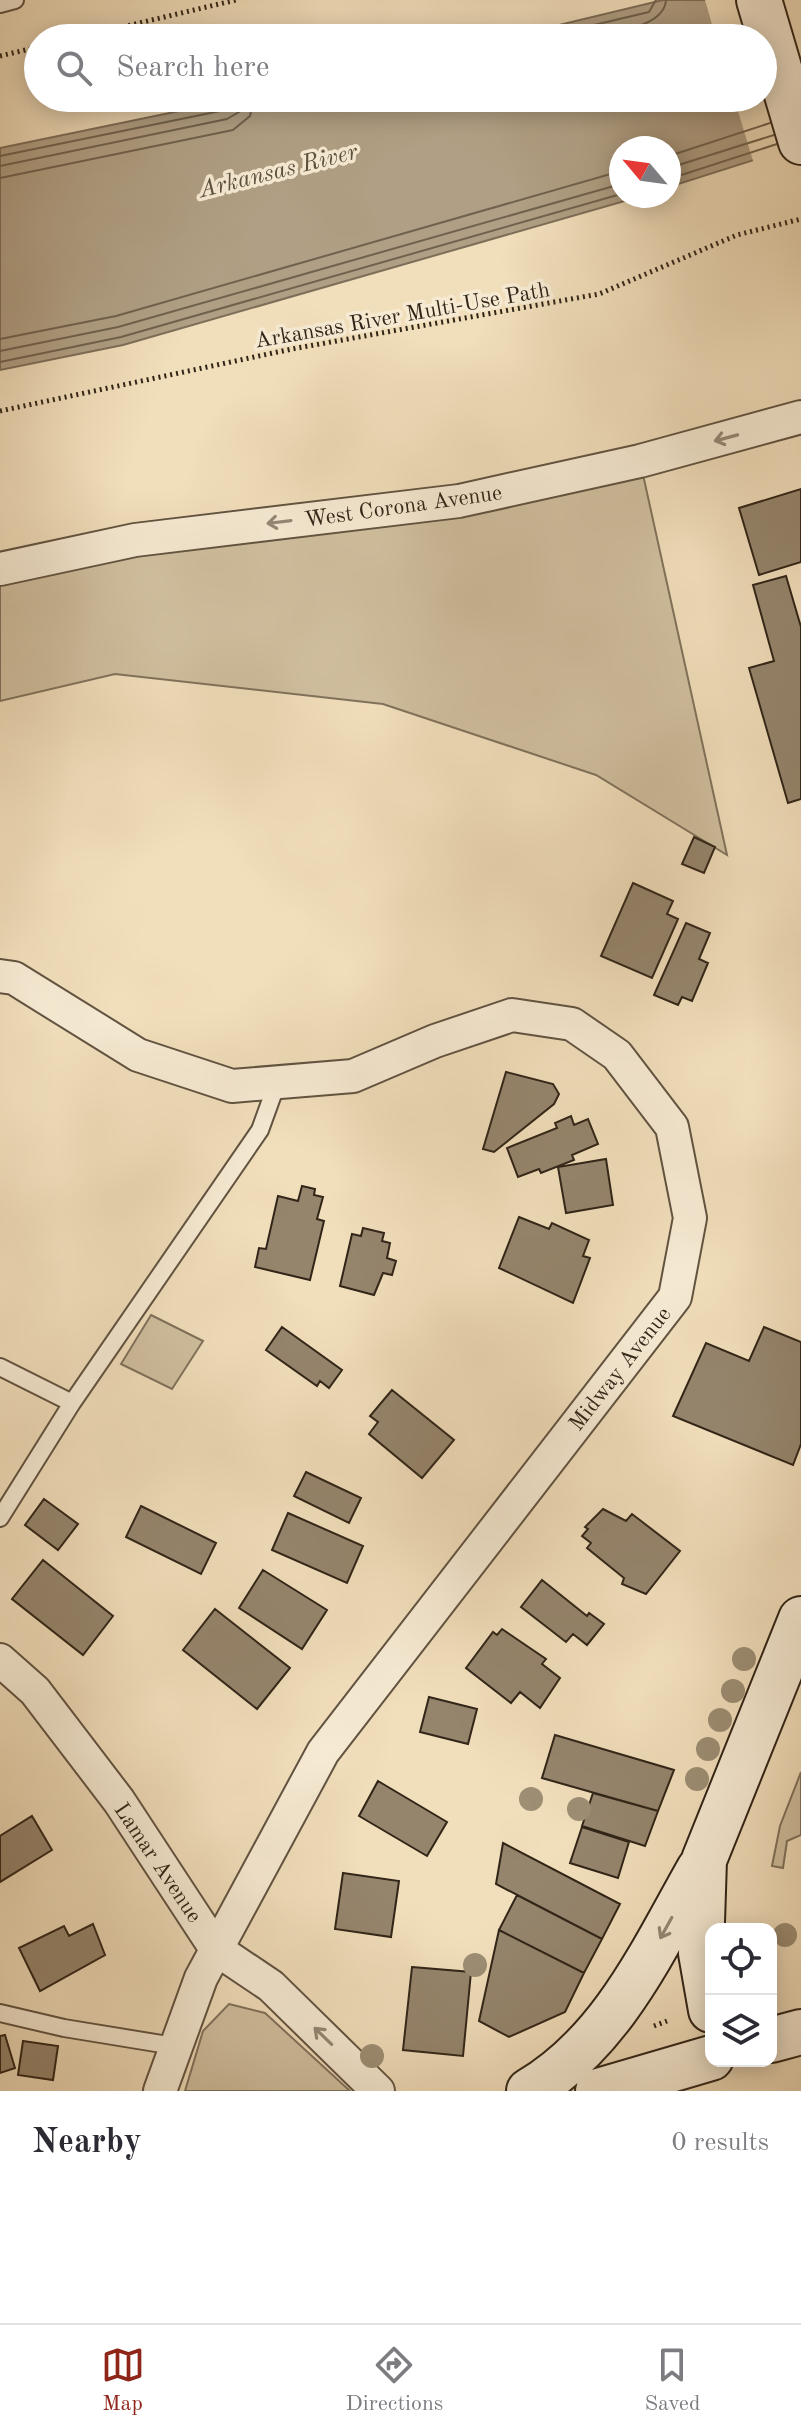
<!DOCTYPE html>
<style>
body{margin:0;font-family:"Old Standard TT",serif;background:#f7f7f7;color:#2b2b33}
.controls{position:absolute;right:24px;bottom:24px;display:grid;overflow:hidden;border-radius:16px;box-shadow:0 4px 20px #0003}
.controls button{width:72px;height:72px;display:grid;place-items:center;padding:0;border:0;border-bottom:2px solid #e1e1e2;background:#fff;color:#2b2b33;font:40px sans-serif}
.compass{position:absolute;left:609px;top:136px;width:72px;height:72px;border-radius:50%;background:#fff;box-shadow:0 4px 20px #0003;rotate:299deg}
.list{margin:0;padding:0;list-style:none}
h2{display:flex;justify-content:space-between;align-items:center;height:104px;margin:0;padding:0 32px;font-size:34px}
h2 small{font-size:26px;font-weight:400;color:#7c7c81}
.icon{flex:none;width:44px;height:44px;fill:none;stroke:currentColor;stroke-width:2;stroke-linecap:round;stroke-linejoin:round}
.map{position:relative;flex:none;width:801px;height:2091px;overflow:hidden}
.search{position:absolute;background:#fff;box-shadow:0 4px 20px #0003;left:24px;right:24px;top:24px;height:88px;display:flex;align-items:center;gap:20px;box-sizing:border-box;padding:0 28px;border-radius:44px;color:#7c7c81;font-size:30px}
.sheet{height:232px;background:#fff}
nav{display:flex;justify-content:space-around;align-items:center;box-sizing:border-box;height:112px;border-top:2px solid #e1e1e2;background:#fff;font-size:22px;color:#7c7c81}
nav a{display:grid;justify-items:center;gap:4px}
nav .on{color:#8f2418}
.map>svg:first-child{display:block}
.green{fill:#d0bf9f;stroke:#80725c;stroke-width:2}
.water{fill:#b09f84;stroke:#7d6e59;stroke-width:2}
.pier{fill:#f1debb}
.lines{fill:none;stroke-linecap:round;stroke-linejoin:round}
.shore{stroke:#70624e;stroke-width:2}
.building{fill:#95856d;stroke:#312518;stroke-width:2}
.lane-casing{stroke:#615341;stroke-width:20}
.street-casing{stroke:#615341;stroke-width:36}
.secondary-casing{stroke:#312518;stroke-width:48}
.path{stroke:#312518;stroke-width:5;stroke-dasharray:2 4;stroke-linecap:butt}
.lane{stroke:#f6ead3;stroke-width:16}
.street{stroke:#f6ead3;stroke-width:32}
.secondary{stroke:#f6ead3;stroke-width:44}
.tree{fill:#9d8e74}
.oneway{stroke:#948876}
.labels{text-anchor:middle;stroke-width:7;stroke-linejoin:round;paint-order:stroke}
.street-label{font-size:22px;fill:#312518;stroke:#f6ead3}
.water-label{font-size:24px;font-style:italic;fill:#5d503e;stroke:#f6ead3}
</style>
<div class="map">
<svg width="801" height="2091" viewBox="0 0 801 2091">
<rect width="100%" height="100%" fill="#f1debb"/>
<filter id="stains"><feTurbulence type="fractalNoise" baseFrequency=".0025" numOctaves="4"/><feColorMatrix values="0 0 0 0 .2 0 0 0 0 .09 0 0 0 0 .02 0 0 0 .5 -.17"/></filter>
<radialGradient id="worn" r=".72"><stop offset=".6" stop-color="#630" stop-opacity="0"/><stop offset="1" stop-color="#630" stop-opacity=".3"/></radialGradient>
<!-- green -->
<path class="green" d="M640,461l87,394 -131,-80 -213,-71 -268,-30 -115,27v-132z
M151,1315l52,26 -31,48 -51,-25z
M801,1772v63l-14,6 -4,27 -11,-2 8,-40z
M229,2004l36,9 85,78h-165l18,-60z"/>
<!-- water -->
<path class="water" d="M663,0h138v145l-132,42v-39h-48v48h21l-519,149 -123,25v-222l242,-50h521v-60h-258z"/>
<!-- pier -->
<path class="pier" d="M705,0h96v149l-47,15 -20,-66h29v-60h-47z"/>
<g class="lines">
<!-- shore -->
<path class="shore" d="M539,38l110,-26 7,-12
M582,38c24,-6 82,-8 84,-38
M0,156l225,-46 7,-12
M669,156l101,-33
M0,166l227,-47 12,-7 3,-14
M669,168l105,-33
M0,178l233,-48 17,-14 4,-18
M669,179l108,-35
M0,339l116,-23 505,-145
M0,351l118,-24 503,-143
M0,362l121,-25 500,-143"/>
</g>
<!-- building -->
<path class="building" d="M801,489v73l-42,13 -20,-67z
M786,576l15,51v172l-13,4 -39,-135 25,-7 -21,-76z
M694,837l21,10 -11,26 -22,-9z
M633,883l40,18 -6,13 11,5 -26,59 -51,-22z
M686,923l24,10 -11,26 9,4 -16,38 -10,-4 -4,8 -24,-10z
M506,1072l47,12 6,10 -5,10 -60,48 -11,-3z
M571,1116l3,9 14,-6 10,25 -26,11 2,5 -33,13 -2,-4 -21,8 -11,-29 50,-20 -2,-5z
M606,1159l7,46 -47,8 -8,-46z
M302,1186l13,3 -1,6 9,2 -6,22 7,2 -14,59 -55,-13 4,-19 7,1 12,-53 20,5z
M519,1217l30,12 3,-6 37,17 -6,16 7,2 -17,45 -74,-35z
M363,1228l21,5 -2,8 8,2 -3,15 9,3 -4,14 -9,-2 -9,22 -34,-9 12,-52 9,2z
M282,1327l60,43 -13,18 -9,-7 -3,5 -51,-36z
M764,1327l37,15v102l-8,21 -120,-49 33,-73 43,18z
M392,1390l62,50 -32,38 -53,-44 9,-12 -8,-6z
M306,1472l55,26 -12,25 -55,-27z
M44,1499l34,25 -20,26 -33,-25z
M141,1506l75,37 -15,31 -75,-37z
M603,1509l23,12 6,-7 48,37 -34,43 -24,-10 2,-6 -37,-30 4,-5 -9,-7 6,-7 -3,-2z
M288,1513l75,33 -16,37 -75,-33z
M43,1560l70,56 -30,39 -71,-56z
M263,1570l64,40 -25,39 -63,-41z
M542,1580l45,36 2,-3 15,11 -17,21 -14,-11 -7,8 -45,-35z
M215,1609l75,59 -33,41 -74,-59z
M502,1629l44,30 -4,5 18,14 -20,30 -20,-16 -9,11 -45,-35 27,-36 4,3z
M429,1697l48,12 -9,35 -48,-12z
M555,1735l119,35 -16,41 -116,-33z
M378,1781l69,41 -20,34 -68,-40z
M593,1793l65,18 -13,35 -63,-20z
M32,1816l20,34 -52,32v-46z
M582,1827l47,15 -11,36 -48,-15z
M503,1843l117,61 -18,35 -106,-55z
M343,1873l56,8 -8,56 -56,-8z
M517,1895l85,44 -18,34 -85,-43z
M93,1924l12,31 -65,36 -21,-43 45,-22 5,10z
M499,1930l85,43 -19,39 -56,25 -30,-16z
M412,1967l59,5 -8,84 -60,-6z
M5,2035l10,33 -15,5v-37z
M23,2041l35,5 -5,34 -35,-5z"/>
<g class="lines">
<!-- lane casing -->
<g class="lane-casing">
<path id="lane" d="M0,4l15,-4
M0,1367l72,36
M0,1518l72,-115 188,-273 17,-47
M0,2013l64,15 110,18"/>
</g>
<!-- street casing -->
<g class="street-casing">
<path id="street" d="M0,569l135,-29 324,-39 181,-40 161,-44
M0,976l14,2 124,77 94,31 121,-10 82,-35 77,-26 60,9 45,31 55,72 18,91 -15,79 -352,455 -122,226 -41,113
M0,1660l35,31 84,110 97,148 55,37 107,105"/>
</g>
<!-- secondary casing -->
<g class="secondary-casing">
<path id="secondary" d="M759,0l42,142
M711,2010l-10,-57 3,-93 97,-241
M771,2040l30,-8
M529,2091c83,-49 124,-141 170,-222
M598,2091l113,-33"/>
</g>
<!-- path -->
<path class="path" d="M76,38l160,-38
M0,56l38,-9
M0,411l292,-62 307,-55 138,-59 64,-16
M654,2026l13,-5"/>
<!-- lane -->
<use href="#lane" class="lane"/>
<!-- street -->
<use href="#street" class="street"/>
<!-- secondary -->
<use href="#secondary" class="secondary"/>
</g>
<!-- trees -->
<g class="tree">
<circle cx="744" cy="1659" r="12"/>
<circle cx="733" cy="1691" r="12"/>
<circle cx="720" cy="1720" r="12"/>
<circle cx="708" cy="1749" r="12"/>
<circle cx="697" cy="1779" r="12"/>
<circle cx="531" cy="1799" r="12"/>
<circle cx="579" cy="1809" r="12"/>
<circle cx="785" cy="1935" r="12"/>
<circle cx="475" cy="1965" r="12"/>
<circle cx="372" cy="2056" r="12"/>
</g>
<!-- one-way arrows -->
<defs><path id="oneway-shaft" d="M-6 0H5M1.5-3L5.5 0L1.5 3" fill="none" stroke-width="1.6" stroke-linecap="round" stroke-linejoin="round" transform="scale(2)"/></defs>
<g class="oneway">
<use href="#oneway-shaft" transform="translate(726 438) rotate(165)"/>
<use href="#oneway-shaft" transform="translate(279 522) rotate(173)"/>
<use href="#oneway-shaft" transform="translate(666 1928) rotate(119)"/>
<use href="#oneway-shaft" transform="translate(323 2036) rotate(-136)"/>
</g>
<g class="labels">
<!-- street labels -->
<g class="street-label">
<text transform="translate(402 314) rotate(-10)" y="8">Arkansas River Multi-Use Path</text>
<text transform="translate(403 505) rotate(-8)" y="8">West Corona Avenue</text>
<text transform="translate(619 1368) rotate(-52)" y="8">Midway Avenue</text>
<text transform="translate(159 1862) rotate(56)" y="8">Lamar Avenue</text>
</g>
<!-- water labels -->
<g class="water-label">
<text transform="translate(278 170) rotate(-14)" y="8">Arkansas River</text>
</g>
</g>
<rect width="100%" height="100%" filter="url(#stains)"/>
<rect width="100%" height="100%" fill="url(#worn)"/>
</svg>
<div class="controls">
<button><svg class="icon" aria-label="locate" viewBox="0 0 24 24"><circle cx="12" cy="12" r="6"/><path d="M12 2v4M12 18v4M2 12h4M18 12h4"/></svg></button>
<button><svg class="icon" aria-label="layers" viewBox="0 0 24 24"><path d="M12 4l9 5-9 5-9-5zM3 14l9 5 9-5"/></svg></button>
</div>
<svg class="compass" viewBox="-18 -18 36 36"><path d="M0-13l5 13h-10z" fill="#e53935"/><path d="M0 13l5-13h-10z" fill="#7c7c81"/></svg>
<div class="search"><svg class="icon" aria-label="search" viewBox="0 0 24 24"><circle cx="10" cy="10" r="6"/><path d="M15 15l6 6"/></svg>Search here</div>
</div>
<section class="sheet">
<h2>Nearby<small>0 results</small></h2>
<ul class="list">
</ul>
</section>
<nav>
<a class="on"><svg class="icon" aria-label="map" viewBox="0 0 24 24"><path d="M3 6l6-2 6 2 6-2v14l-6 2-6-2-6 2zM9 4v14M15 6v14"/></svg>Map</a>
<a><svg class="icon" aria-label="directions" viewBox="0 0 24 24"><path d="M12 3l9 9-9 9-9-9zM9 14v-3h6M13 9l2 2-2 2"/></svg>Directions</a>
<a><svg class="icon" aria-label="saved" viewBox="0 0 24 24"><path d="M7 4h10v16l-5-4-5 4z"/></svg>Saved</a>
</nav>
